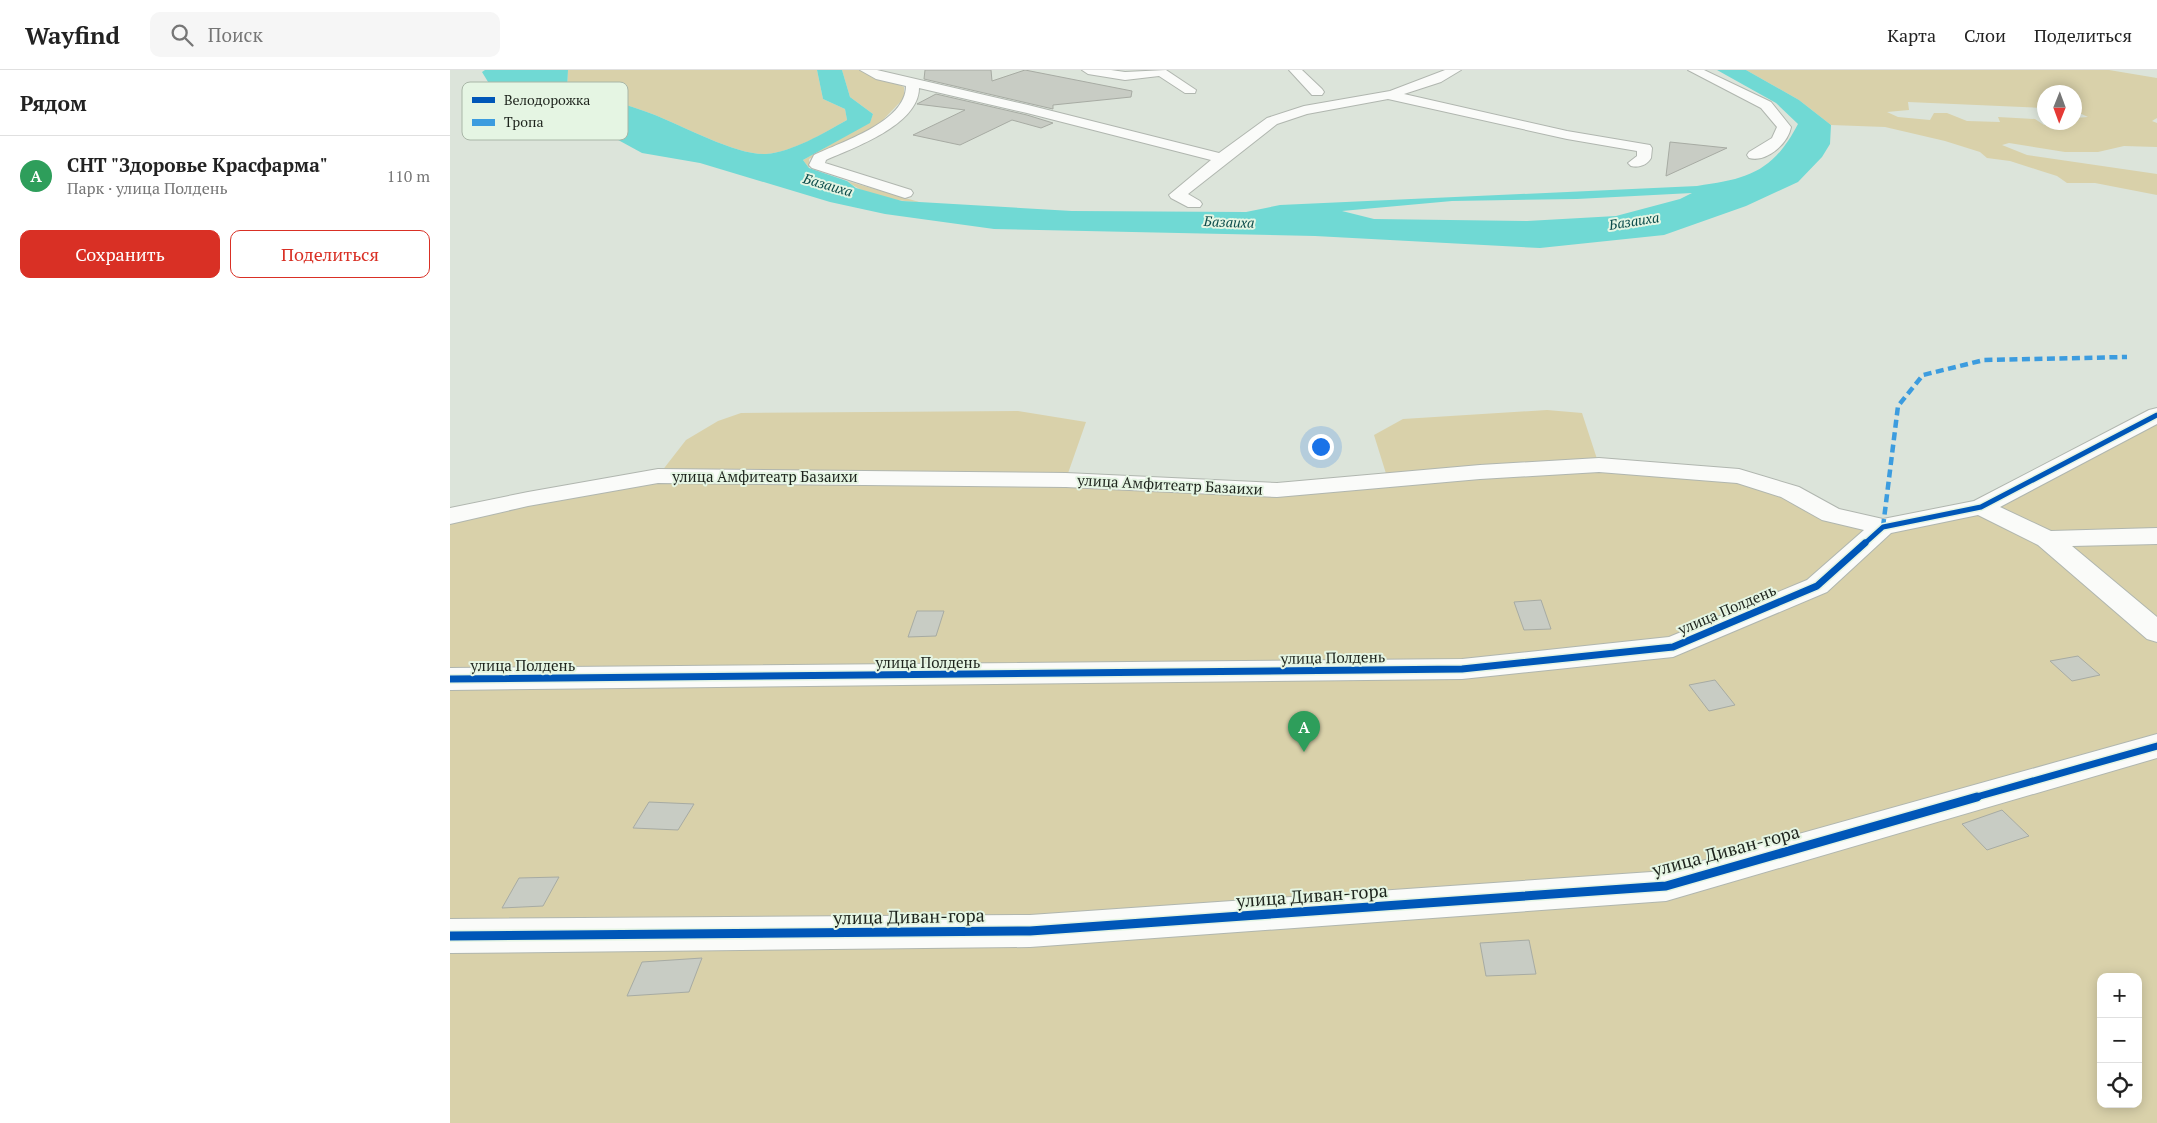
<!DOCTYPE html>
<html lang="ru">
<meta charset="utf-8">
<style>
body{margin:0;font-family:"PT Serif",serif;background:#f6f6f6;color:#222}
.controls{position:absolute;right:15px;bottom:15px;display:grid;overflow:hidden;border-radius:10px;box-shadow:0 2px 12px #0003}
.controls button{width:45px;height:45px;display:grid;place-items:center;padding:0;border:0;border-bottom:1px solid #e0e0e0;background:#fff;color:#222;font:25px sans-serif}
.compass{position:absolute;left:1587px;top:15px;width:45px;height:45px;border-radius:50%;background:#fff;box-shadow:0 2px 12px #0003;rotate:181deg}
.you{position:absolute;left:870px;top:376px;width:18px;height:18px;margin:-12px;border:4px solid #fff;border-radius:50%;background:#1a73e8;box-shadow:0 0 0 8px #1a73e833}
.badge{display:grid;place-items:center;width:32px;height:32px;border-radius:50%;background:#d93025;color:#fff;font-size:16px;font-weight:700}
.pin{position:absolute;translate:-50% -41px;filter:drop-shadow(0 1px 2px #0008)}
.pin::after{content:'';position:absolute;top:26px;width:18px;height:15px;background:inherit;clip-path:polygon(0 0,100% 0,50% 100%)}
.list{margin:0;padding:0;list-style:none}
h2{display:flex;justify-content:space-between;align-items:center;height:65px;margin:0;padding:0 20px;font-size:21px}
h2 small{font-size:16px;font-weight:400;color:#767676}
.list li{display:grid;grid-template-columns:32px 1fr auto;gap:15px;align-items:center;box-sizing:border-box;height:80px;padding:0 20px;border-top:1px solid #e0e0e0}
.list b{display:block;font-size:19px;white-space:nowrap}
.list p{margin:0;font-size:16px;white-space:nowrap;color:#767676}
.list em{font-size:16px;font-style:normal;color:#767676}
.actions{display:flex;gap:10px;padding:15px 20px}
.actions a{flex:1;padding:11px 0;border:1px solid #d93025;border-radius:10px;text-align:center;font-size:18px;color:#d93025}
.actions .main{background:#d93025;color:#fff}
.icon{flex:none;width:28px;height:28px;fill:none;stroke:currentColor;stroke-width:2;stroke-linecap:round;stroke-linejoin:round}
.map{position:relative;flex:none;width:1707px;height:1053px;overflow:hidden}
header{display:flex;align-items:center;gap:30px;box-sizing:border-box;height:70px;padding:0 25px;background:#fff;border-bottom:1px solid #e0e0e0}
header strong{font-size:24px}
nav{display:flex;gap:28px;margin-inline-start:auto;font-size:18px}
.search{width:350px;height:45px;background:#f6f6f6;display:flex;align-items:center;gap:12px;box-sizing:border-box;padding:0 18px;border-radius:10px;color:#767676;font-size:19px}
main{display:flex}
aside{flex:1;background:#fff}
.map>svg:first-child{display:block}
.green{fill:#d9d1aa;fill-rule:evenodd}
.water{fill:#70d9d4;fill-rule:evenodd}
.building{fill:#c8ccc4;stroke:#a7aba3}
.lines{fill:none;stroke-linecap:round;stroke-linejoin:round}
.minor-casing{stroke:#b0b6af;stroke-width:2}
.minor{fill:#fafbf9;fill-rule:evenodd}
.quiet{stroke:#3c9cdf;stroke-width:4.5;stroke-dasharray:8 4.5;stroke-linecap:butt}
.cycleway-far2-casing{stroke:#e5f5e3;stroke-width:8}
.cycleway-far1-casing{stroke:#e5f5e3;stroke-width:10}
.cycleway-casing{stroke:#e5f5e3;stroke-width:12}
.cycleway-far2{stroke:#0057b8;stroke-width:5}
.cycleway-far1{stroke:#0057b8;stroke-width:7}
.cycleway{stroke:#0057b8;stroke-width:9}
.labels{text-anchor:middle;stroke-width:4;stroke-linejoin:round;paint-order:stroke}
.far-water-label{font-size:14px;font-style:italic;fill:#0c4c4b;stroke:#e5f5e3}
.street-label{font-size:15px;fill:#1d231c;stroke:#e5f5e3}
.near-street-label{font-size:18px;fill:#1d231c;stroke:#e5f5e3}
.key{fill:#e5f5e3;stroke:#a9b6a7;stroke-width:1}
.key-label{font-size:14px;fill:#1d231c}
</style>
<header>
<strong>Wayfind</strong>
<div class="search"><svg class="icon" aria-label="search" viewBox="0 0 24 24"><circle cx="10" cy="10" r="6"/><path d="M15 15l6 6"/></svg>Поиск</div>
<nav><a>Карта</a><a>Слои</a><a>Поделиться</a></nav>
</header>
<main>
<aside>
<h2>Рядом<small></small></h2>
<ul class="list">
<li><span class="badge" style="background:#2e9e5b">A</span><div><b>СНТ &quot;Здоровье Красфарма&quot;</b><p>Парк · улица Полдень</p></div><em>110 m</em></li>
</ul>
<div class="actions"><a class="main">Сохранить</a><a>Поделиться</a></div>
</aside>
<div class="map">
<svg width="1707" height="1053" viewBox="0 0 1707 1053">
<rect width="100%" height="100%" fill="#dce4da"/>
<!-- green -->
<path class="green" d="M118,0h249l6,29 22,10 2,11c-23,13 -54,32 -81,34 -27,2 -84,-28 -111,-39 -29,-11 -58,-19 -88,-25z
M392,0h19l43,17v11l-23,24 -12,8 -60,29v9l-6,-8 67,-38 3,-8 -23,-17z
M1296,0h363l48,8v40l-5,3 5,2v24l-33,-1 -26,6h-33l-56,-9 -7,2 25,10 130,19v21l-62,-12h-28l-10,-7 -19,-6 -28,-9 -23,-3 -7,-6 -35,-11 -60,-14 -54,-2 -32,-25zM1594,22h30l1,19 13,6 -13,1 -1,4 -30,3 -9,-6 -37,-2 2,5 -33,-1 -20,-8h-13l-4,7 -32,-3 -11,-5 22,-2 -1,-8 136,6z
M397,111l72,21c-23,-1 -53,-6 -72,-21z
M1097,340l35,3 17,52 140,11 144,51 98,-20 176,-92v708h-1707v-607l208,-40 28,-36 32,-19 23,-8 277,-2 68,11 -20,57 211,11 111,-10 -14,-45 29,-16zM1651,907h37v127h-37z"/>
<!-- water -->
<path class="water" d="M35,0h83l-1,20c30,6 59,14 88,25 27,11 84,41 111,39 26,-2 58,-21 81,-34l-2,-11 -22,-10 -6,-29h25l8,27 23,17 -3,9 -67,37 6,8 38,13 9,7 46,13 170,10 174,1 34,-7 417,-19c51,-7 76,-14 101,-62l-22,-21 -59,-33h29l53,30 32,25 -1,19 -8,13 -24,25 -52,24 -82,29 -124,13 -225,-12 -321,-7 -109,-15 -55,-12 -130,-39 -58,-10 -44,-24 -102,-34 -14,-23zM1242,123l-12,6 -64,17 -89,5 -153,-2 -32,-8 110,-10 125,-2z"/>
<!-- building -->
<path class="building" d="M475,0h66l1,11 33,-11 107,21 -1,6 -78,8v4l-129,-30z
M486,24l91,21 26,8 -12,5 -29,-8 -52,25 -47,-10 52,-25 -48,-6z
M1220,72l57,6 -61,28z
M1091,530l10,29 -27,1 -10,-28z
M467,541h27l-8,25 -28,1z
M1628,586l22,19 -28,6 -22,-20z
M1265,610l20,25 -26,6 -20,-26z
M199,732l45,2 -16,26 -45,-2z
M1552,740l27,26 -42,14 -25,-26z
M109,807l-16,29 -41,2 17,-30z
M1079,870l7,34 -50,2 -6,-33z
M252,888l-13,34 -62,4 15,-34z"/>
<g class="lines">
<!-- minor casing -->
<g class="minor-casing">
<path id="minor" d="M410,0h17l151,35 191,48 48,-35 37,-12 86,-15 55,-21h16l-20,12 -37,12 163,37 83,14 2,3 -1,10c-4,7 -12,10 -20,8l-3,-3 9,-7v-5l-70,-12 -179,-40 -81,15 -30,10 -89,70 12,7 2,3 -2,3h-12l-17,-9 -2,-3 42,-35 -184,-47 -108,-25c0,37 -66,60 -93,72l-1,3 86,27 2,3 -2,3 -6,2 -93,-30 -3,-3 5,-10c27,-13 92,-33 92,-69l-30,-7z
M632,0h29l14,2 41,-2 30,20 -1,3h-10l-26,-17 -34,4 -37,-6z
M839,0h13l20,19 2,3 -2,3h-10z
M1238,0h16l67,32 20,25c-3,17 -25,36 -42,31l-2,-3 2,-3 23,-14 5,-11 -16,-19z
M1707,338v16l-157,83 51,24 106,-3v16l-85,2 85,71v25l-10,-3 -109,-94 -60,-30 -87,18 -64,59 -154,65 -211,22 -1012,11v-22l1012,-9 207,-22 138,-57 57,-50 -42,-10 -41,-23 -44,-14 -138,-11 -119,7 -203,18 -211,-10 -408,-4 -130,23 -78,18v-16l78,-16 130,-23 408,4 211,10 203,-18 119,-7 140,11 60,18 40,22 44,10 91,-18 175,-91z
M1707,664v24l-491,143 -636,46 -580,6v-34l580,-4 636,-44z"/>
</g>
<!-- minor -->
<use href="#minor" class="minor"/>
<!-- quiet -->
<path class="quiet" d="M1433,457l15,-121 25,-31 61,-15 143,-3"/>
<!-- cycleway-far2 casing -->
<g class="cycleway-far2-casing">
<path id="cycleway-far2" d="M1413,475l20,-18 98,-20 176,-92"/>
</g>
<!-- cycleway-far1 casing -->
<g class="cycleway-far1-casing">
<path id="cycleway-far1" d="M0,609l1012,-10 211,-22 144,-61 48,-43
M1523,728l184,-52"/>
</g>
<!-- cycleway casing -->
<g class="cycleway-casing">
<path id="cycleway" d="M0,866l580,-5 636,-45 311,-89"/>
</g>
<!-- cycleway-far2 -->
<use href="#cycleway-far2" class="cycleway-far2"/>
<!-- cycleway-far1 -->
<use href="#cycleway-far1" class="cycleway-far1"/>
<!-- cycleway -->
<use href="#cycleway" class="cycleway"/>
</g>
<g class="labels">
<!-- far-water labels -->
<g class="far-water-label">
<text transform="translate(378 115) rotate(16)" y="5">Базаиха</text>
<text transform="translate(1184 151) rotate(-9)" y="5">Базаиха</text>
<text transform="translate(779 152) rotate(2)" y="5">Базаиха</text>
</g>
<!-- street labels -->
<g class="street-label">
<text x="315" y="412">улица Амфитеатр Базаихи</text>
<text transform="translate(720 415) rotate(3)" y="5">улица Амфитеатр Базаихи</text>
<text transform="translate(1277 540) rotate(-23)" y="5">улица Полдень</text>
<text transform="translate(883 588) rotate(-1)" y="5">улица Полдень</text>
<text x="478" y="598">улица Полдень</text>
<text x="73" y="601">улица Полдень</text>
</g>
<!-- near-street labels -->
<g class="near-street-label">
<text transform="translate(1276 781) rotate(-15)" y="6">улица Диван-гора</text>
<text transform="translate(862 826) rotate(-4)" y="6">улица Диван-гора</text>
<text transform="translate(459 847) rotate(-1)" y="6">улица Диван-гора</text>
</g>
</g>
<!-- legend -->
<rect x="12" y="12" width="166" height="58" rx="8" class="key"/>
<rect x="22" y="27" width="23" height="6" fill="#0057b8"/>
<rect x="22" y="49" width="23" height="7" fill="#3c9cdf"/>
<g class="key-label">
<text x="54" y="35">Велодорожка</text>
<text x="54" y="57">Тропа</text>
</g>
</svg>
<div class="controls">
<button>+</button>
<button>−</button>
<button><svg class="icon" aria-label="locate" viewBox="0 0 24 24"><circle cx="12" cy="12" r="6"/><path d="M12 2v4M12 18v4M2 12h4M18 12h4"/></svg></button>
</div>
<svg class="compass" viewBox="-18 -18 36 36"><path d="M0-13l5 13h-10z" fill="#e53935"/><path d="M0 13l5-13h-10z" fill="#767676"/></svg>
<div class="you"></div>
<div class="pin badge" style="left:854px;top:682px;background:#2e9e5b">A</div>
</div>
</main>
